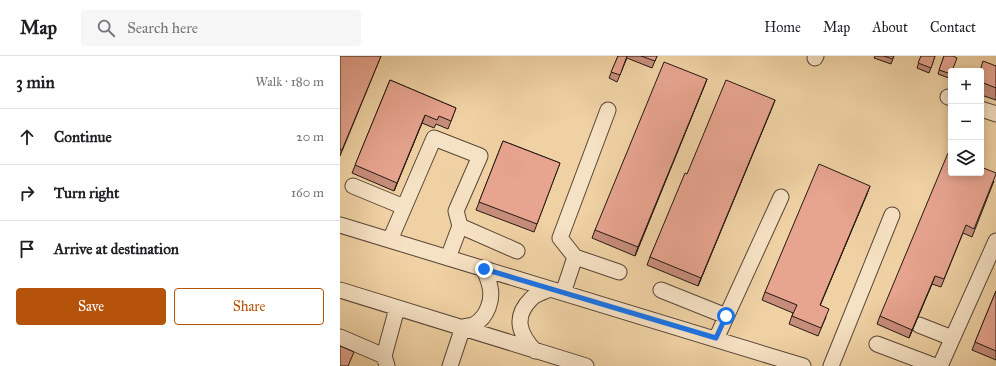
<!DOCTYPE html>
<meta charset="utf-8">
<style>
body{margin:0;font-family:"IM FELL Great Primer",serif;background:#f6f6f6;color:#202124}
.controls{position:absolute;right:12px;top:12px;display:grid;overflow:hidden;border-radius:4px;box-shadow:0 2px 10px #0003}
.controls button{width:36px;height:36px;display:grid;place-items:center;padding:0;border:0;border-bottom:1px solid #e0e0e0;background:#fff;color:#202124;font:20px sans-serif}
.stop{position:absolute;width:12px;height:12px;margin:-9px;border:3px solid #1a73e8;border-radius:50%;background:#fff}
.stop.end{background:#1a73e8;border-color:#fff;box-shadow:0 1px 4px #0008}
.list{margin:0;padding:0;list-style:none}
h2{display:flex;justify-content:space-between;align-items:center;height:52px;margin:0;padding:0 16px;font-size:17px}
h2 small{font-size:13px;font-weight:400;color:#757577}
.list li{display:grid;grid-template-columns:26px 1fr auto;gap:12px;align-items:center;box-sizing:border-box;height:56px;padding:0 16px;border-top:1px solid #e0e0e0}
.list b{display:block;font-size:15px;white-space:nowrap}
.list em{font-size:13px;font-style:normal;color:#757577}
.actions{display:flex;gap:8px;padding:12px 16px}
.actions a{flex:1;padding:9px 0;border:1px solid #b45309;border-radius:4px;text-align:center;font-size:14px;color:#b45309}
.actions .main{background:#b45309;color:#fff}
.icon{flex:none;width:22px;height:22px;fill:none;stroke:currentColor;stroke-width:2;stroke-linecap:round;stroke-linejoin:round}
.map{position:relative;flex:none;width:656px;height:310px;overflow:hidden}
header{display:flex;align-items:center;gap:24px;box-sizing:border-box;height:56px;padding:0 20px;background:#fff;border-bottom:1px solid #e0e0e0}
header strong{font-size:19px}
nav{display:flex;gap:22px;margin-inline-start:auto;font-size:14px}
.search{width:280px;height:36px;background:#f6f6f6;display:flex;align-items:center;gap:10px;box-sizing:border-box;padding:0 14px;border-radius:4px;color:#757577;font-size:15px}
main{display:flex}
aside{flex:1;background:#fff}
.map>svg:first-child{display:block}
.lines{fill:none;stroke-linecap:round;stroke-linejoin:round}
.minor-casing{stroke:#594636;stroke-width:17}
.minor{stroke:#f5e1c3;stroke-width:15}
.wall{fill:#c78d7b;stroke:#271812}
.shaded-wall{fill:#a27364;stroke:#271812}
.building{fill:#e7a48f;stroke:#271812}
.route{stroke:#1a73e8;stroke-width:5}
</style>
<header>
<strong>Map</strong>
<div class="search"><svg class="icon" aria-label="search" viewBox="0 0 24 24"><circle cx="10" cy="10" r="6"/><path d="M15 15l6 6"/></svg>Search here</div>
<nav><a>Home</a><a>Map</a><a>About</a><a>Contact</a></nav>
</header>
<main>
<aside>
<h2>3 min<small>Walk · 180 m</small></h2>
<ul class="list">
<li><svg class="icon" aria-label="ahead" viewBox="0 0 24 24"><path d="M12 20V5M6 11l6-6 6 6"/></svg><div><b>Continue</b></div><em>20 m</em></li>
<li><svg class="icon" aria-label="right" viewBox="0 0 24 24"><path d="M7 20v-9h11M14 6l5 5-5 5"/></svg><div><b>Turn right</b></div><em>160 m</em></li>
<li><svg class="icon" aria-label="arrive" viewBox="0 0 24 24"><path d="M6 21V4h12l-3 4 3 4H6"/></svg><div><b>Arrive at destination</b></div></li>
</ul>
<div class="actions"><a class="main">Save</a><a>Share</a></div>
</aside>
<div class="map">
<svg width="656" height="310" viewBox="0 0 656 310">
<rect width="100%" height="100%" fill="#efd1a3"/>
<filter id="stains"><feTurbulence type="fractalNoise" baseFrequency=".005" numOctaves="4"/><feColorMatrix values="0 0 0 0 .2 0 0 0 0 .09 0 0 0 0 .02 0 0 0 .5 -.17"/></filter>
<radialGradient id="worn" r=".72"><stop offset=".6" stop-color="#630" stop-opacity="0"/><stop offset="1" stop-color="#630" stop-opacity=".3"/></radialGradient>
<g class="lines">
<!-- minor casing -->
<g class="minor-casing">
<path id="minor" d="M475,2l1,-2
M608,41l3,1
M641,53l15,5
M13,130l51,21
M0,169l463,141
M120,170l57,25
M50,184l44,-102 46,18 -24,55 4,15 -12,32
M235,201l44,15
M0,234l246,76
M321,234l65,26
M223,237l12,-36 -15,-19 48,-128
M579,269l33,13
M0,281l44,19 3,10
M376,283l65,-142
M537,288l58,22
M195,295c-16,-17 -22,-34 -4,-52 4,-5 13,-7 19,-10
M44,300l13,-48
M110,310l13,-39c4,-1 9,-1 12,-3 12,-7 18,-24 15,-37 -1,-6 -4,-12 -6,-18
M491,310l61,-151
M600,310l56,-125"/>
</g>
<!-- minor -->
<use href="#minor" class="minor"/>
</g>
<!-- wall -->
<path class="wall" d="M0,0h41l-41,100z
M278,0h39l-5,12 -25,-10 -10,24 -8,-4z
M535,0h19l-3,8 -17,-6z
M581,0h14l-6,17 -12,-5z
M604,0l7,18 -2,4 -11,-4z
M656,10v34l-15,-5v-24z
M367,23l-72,177 -43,-18 3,-8z
M50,24l66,28 -8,21 -12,-5 -2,4 -12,-5 -28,68 -42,-18z
M435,44l-77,186 -51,-21 3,-8 37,-83z
M163,85l57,22 -26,69 -58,-22z
M654,125l-22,56 -9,-4 -22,54 -9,-3 -23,54 -32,-14 3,-8z
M527,138l-47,111 6,12 -8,19 -29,-12 4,-11 -31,-13 3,-8z
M656,235v69l-24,-10z"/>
<!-- shaded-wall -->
<path class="shaded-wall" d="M367,23l-3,8 -69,169 3,-9z
M435,44l-3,8 -74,178 3,-8z
M85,59l-3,8 -28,68 3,-8z
M530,130l-3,8 -50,119 3,-8z
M595,220l-3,8 -23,54 3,-8z"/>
<!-- building -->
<path class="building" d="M0,0h41l-39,94 -2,-1z
M278,0h9l-7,19 -9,-3z
M301,0h16l-2,5z
M544,0h10l-2,3z
M581,0h14l-4,12 -13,-5z
M604,0h9l4,2 -5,13h-1v3l-12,-4z
M643,5l13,5v22l-15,-6v-11h-1z
M324,6l43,17 -69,168 -43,-17z
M50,24l66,28 -5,13 -12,-5 -2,4 -12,-5 -28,68 -42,-18z
M386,24l49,20 -74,178 -51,-21 35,-84 2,1z
M163,85l57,22 -23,61 -58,-22z
M608,97l3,1v19h30v-6l15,6v1l-22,55 -8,-4 -22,54 -9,-3 -23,54 -32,-14z
M479,108l51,22 -50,119 9,4 -8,19 -29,-12 5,-11 -32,-13z
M656,235v60l-21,-9z
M0,290l14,6 -6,14h-8z"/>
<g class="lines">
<!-- route -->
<path class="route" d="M144,213l232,69 10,-22"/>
</g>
<rect width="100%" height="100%" filter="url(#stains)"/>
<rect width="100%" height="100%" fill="url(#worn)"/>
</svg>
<div class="controls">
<button>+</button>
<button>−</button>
<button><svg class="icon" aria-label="layers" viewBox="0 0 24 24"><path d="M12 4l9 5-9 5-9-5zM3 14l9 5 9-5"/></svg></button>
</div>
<div class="stop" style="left:386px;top:260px"></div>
<div class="stop end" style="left:144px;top:213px"></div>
</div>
</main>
